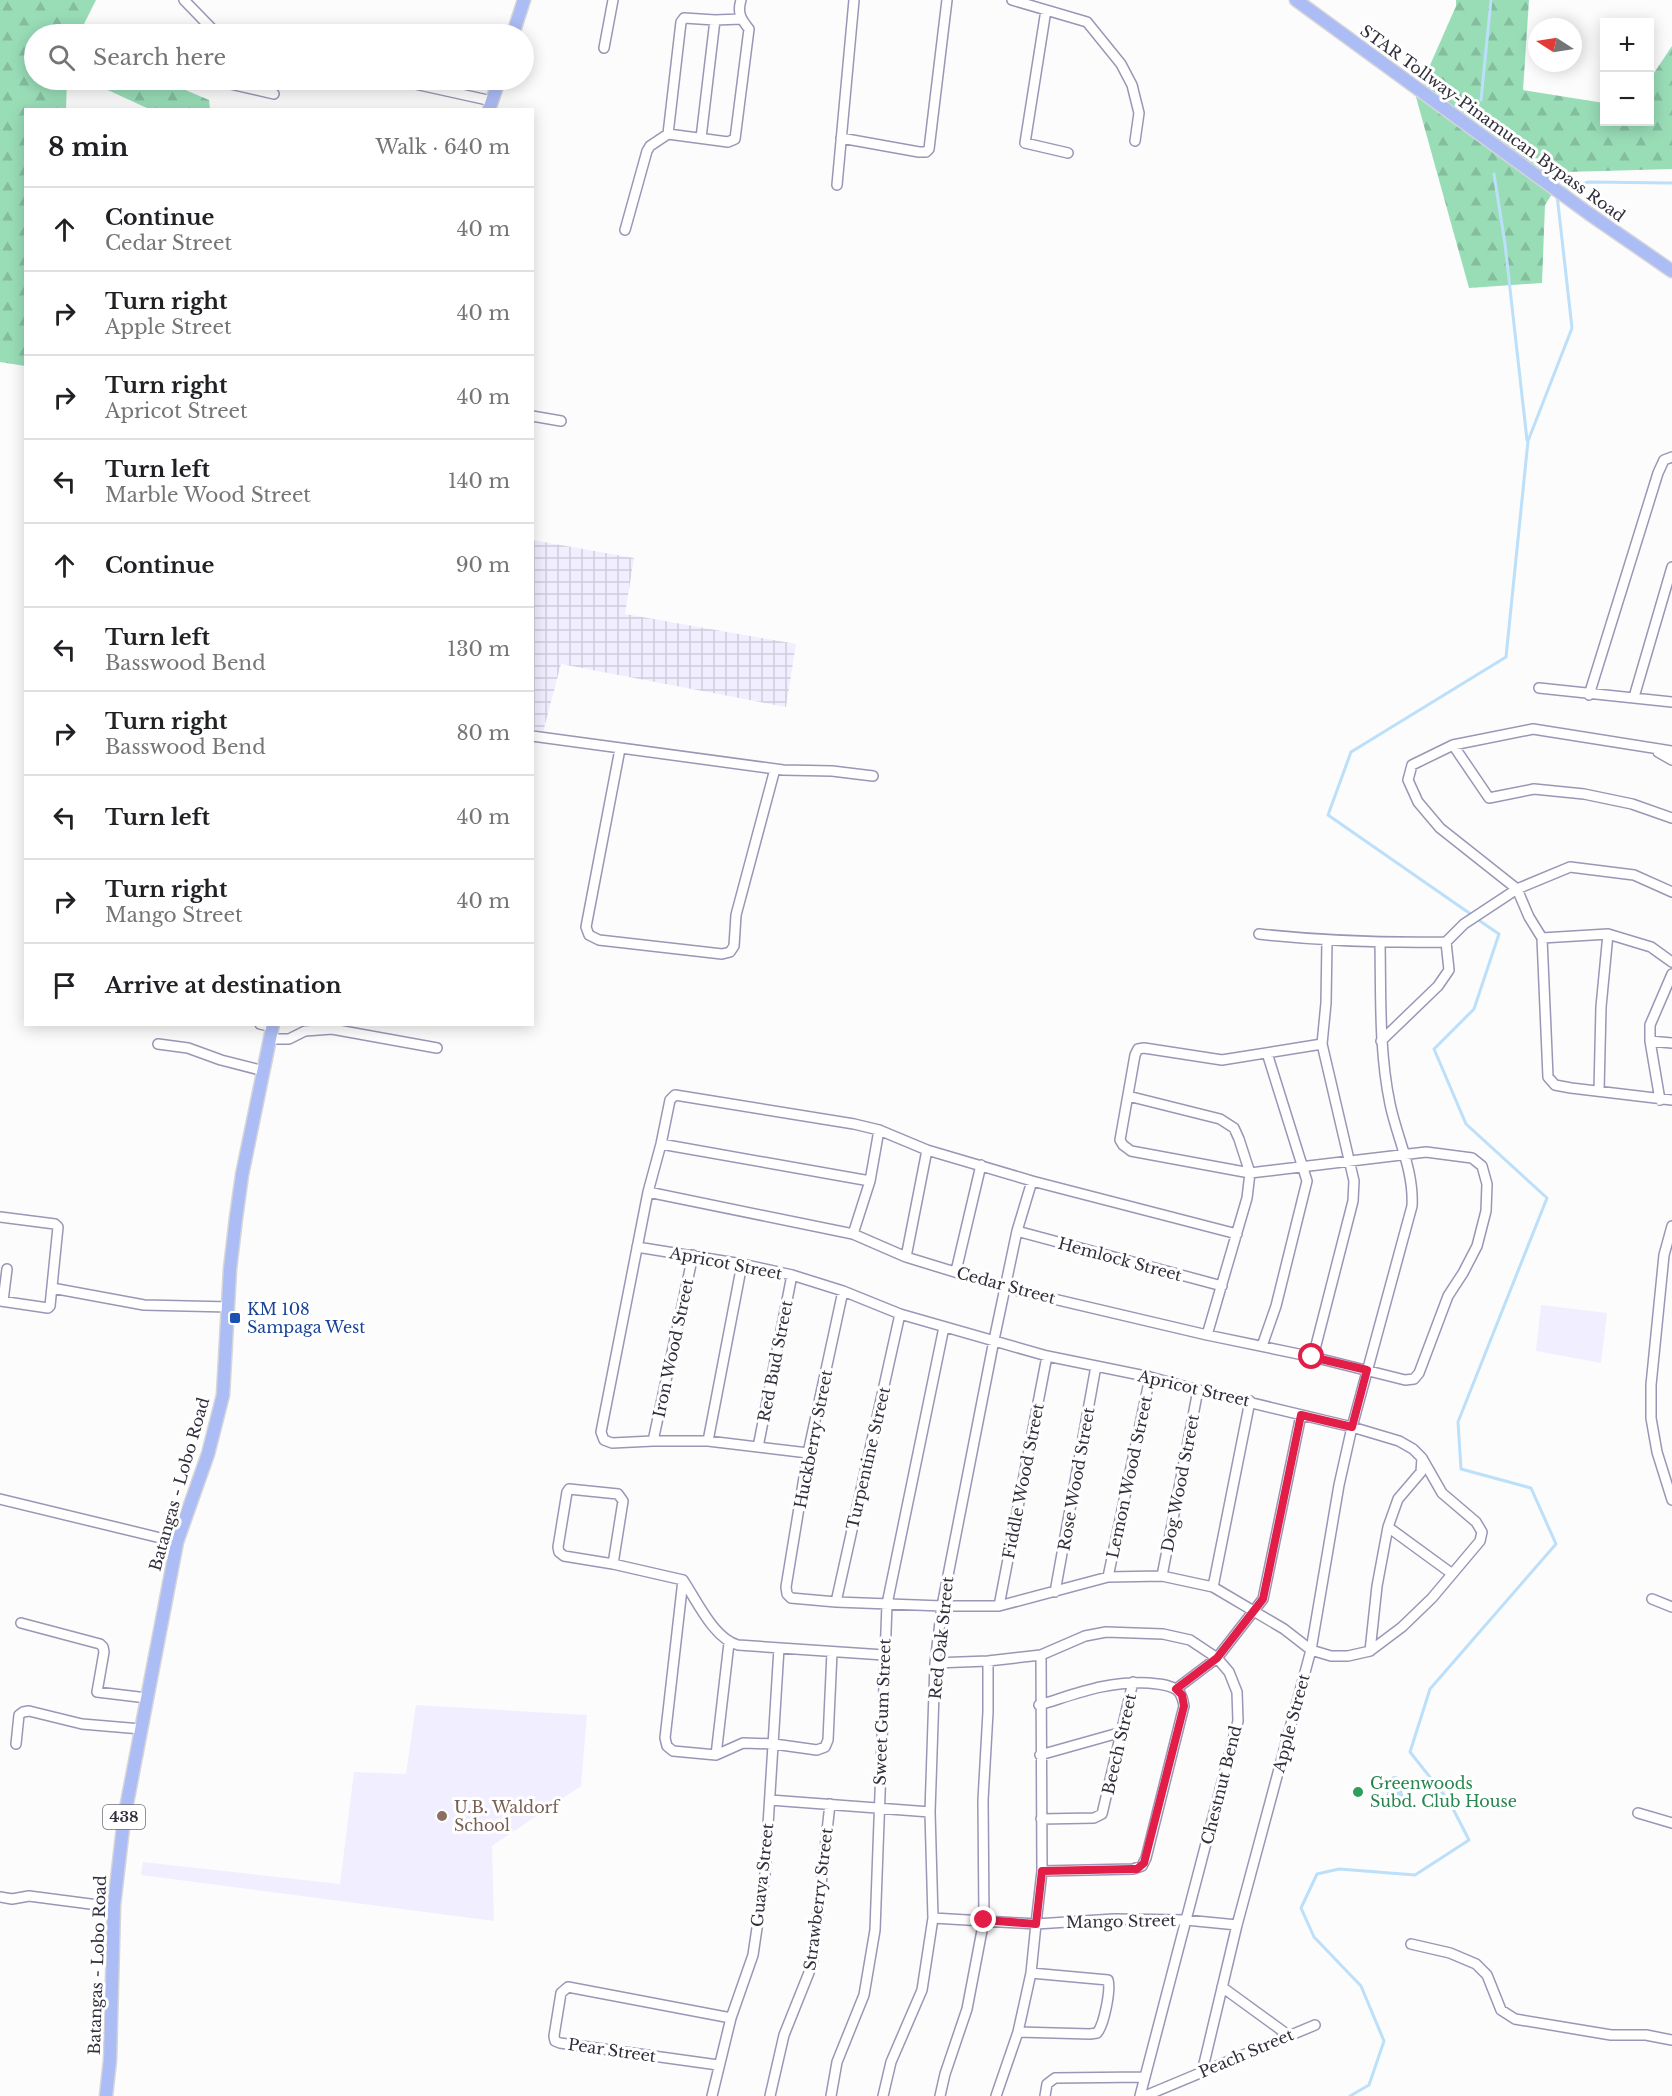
<!DOCTYPE html>
<meta charset="utf-8">
<style>
body{margin:0;font-family:"Libre Baskerville",serif;background:#f2f2f2;color:#202124}
.controls{position:absolute;right:18px;top:18px;display:grid;overflow:hidden;border-radius:0px;box-shadow:0 3px 15px #0003}
.controls button{width:54px;height:54px;display:grid;place-items:center;padding:0;border:0;border-bottom:2px solid #e0e0e0;background:#fff;color:#202124;font:30px sans-serif}
.compass{position:absolute;left:1528px;top:18px;width:54px;height:54px;border-radius:50%;background:#fff;box-shadow:0 3px 15px #0003;rotate:282deg}
.stop{position:absolute;width:18px;height:18px;margin:-14px;border:4px solid #e11d48;border-radius:50%;background:#fff}
.stop.end{background:#e11d48;border-color:#fff;box-shadow:0 2px 6px #0008}
.list{margin:0;padding:0;list-style:none}
h2{display:flex;justify-content:space-between;align-items:center;height:78px;margin:0;padding:0 24px;font-size:26px}
h2 small{font-size:20px;font-weight:400;color:#757577}
.list li{display:grid;grid-template-columns:39px 1fr auto;gap:18px;align-items:center;box-sizing:border-box;height:84px;padding:0 24px;border-top:2px solid #e0e0e0}
.list b{display:block;font-size:22px;white-space:nowrap}
.list p{margin:0;font-size:20px;white-space:nowrap;color:#757577}
.list em{font-size:20px;font-style:normal;color:#757577}
.icon{flex:none;width:33px;height:33px;fill:none;stroke:currentColor;stroke-width:2;stroke-linecap:round;stroke-linejoin:round}
.map{position:relative;flex:none;width:1672px;height:2096px;overflow:hidden}
.search{position:absolute;background:#fff;box-shadow:0 3px 15px #0003;left:24px;top:24px;width:510px;height:66px;display:flex;align-items:center;gap:15px;box-sizing:border-box;padding:0 21px;border-radius:33px;color:#757577;font-size:22px}
.panel{position:absolute;background:#fff;box-shadow:0 3px 15px #0003;left:24px;top:108px;width:510px;height:918px;border-radius:0px}
.map>svg:first-child{display:block}
.built{fill:#f1eeff}
.industrial{fill:url(#industrial-grid)}
.forest{fill:url(#forest-firs)}
.water{fill:url(#water-waves)}
.lines{fill:none;stroke-linecap:round;stroke-linejoin:round}
.stream{stroke:#bcdffa;stroke-width:3}
.minor-casing{stroke:#9b96b5;stroke-width:12}
.major-casing{stroke:#d6d5d8;stroke-width:15}
.minor{stroke:#fff;stroke-width:9}
.major{stroke:#acbdf5;stroke-width:12}
.route{stroke:#e11d48;stroke-width:8}
.transit-dot{fill:#1a4fb4;stroke:#fff;stroke-width:2}
.leisure-dot{fill:#2e9e5b;stroke:#fff;stroke-width:2}
.education-dot{fill:#8d6e63;stroke:#fff;stroke-width:2}
.labels{text-anchor:middle;stroke-width:6;stroke-linejoin:round;paint-order:stroke}
.shield{fill:#fff;stroke:#6f6d76;stroke-width:1.5}
.shield-label{font-size:15px;font-weight:bold;fill:#312f3b}
.street-label{font-size:16px;fill:#312f3b;stroke:#fff}
.transit-label{font-size:16px;fill:#164399;stroke:#fff;text-anchor:start}
.leisure-label{font-size:16px;fill:#27864d;stroke:#fff;text-anchor:start}
.education-label{font-size:16px;fill:#785e54;stroke:#fff;text-anchor:start}
</style>
<div class="map">
<svg width="1672" height="2096" viewBox="0 0 1672 2096">
<defs>
<pattern id="industrial-grid" width="8" height="8" patternUnits="userSpaceOnUse" patternTransform="scale(1.5)"><rect width="8" height="8" fill="#f1eeff"/><path d="M0 4h8M4 0v8" fill="none" stroke="#cfccdb"/></pattern>
<pattern id="forest-firs" width="22" height="20" patternUnits="userSpaceOnUse" patternTransform="scale(1.5)"><rect width="22" height="20" fill="#99ddb7"/><path d="M5 1l3.5 6h-7zM16 11l3.5 6h-7z" fill="#84be9e"/></pattern>
<pattern id="water-waves" width="16" height="10" patternUnits="userSpaceOnUse" patternTransform="scale(1.5)"><rect width="16" height="10" fill="#bcdffa"/><path d="M0 5q4-4 8 0t8 0" fill="none" stroke="#a2c0d7"/></pattern>
</defs>
<rect width="100%" height="100%" fill="#fcfcfc"/>
<!-- built -->
<path class="built" d="M1541,1305l66,8 -6,50 -65,-12z
M416,1705l171,10 -6,71 -89,60 2,75 -353,-46 2,-13 197,22 14,-112 52,2z"/>
<!-- industrial -->
<path class="industrial" d="M532,540l102,18 -9,56 171,30 -10,63 -225,-43 -18,68 -10,-3z"/>
<!-- forest -->
<path class="forest" d="M0,0h96l-17,34h-45v46h33l-1,29 -40,1 -1,256 -25,-4z
M1456,0h73l-6,90 81,13v19h46v-43l22,-33v123l-106,3 -21,33 -3,78 -73,5 -53,-191 40,-91z
M86,80h76l47,20 1,9h-61z"/>
<!-- water -->
<path class="water" d="M1396,1776l4,2 2,4 -2,4 4,11 -5,8h-6l-7,-7c1,-5 3,-18 5,-21z"/>
<g class="lines">
<!-- stream -->
<path class="stream" d="M1481,100l10,-100
M1494,174l11,70 22,196
M1561,189l28,-7 83,1
M1472,915l-144,-100 23,-63 155,-95 22,-216 44,-113 -15,-133
M1350,2096l19,-11 15,-44 -23,-55 -47,-49 -13,-29 16,-34 22,-5 76,6 54,-35 -20,-39 -39,-49 20,-63 126,-145 -25,-56 -70,-19 -3,-47 89,-224 -81,-74 -32,-75 40,-40 25,-75 -22,-15"/>
<!-- minor casing -->
<g class="minor-casing">
<path id="minor" d="M184,0l33,34
M1012,0l75,22 34,42 11,21 7,28 -4,28
M1046,10l-21,133 43,10
M604,48l9,-48
M213,80l61,14
M397,80l95,21
M668,134l13,-112 3,-4 31,2 26,-1
M701,138l14,-118
M841,138l78,14h7l3,-3 18,-149
M837,185l17,-185
M625,230l22,-79 3,-5 18,-12 60,8 7,-3 14,-110c-8,-10 -12,-16 -8,-29
M532,416l29,5
M1539,688l133,14
M1589,695l69,-222 6,-13 8,-3
M1634,697l38,-130
M532,736l251,34 49,1 41,5
M1453,745l36,53 45,-9 50,5 48,10 40,14
M620,749l-34,178 3,8 10,5 123,14 8,-2 4,-6 2,-31 39,-146
M1672,751l-139,-22 -80,16 -41,20 -4,15 10,22 22,26 77,61 12,28 13,21 6,139 7,8 16,3 101,12
M1658,752l14,8
M1259,934c64,7 122,9 187,8l18,-18 53,-35 53,-22 64,8 38,17
M1542,938l66,-4 43,13 21,15
M260,1024l13,3
M270,1039h19l16,-8 27,-2 105,19
M1381,1041l57,-55 11,-16 -3,-28
M1650,1041l22,2
M158,1044l30,4 33,12 43,11
M1599,1091l2,-84 7,-73
M1128,1096l92,23 14,9 5,11 11,34 -3,25 -40,137
M1660,1100l-10,-59v-16l22,-51
M661,1144l209,37
M648,1192l205,42 53,23 101,31 200,47 106,22 92,23 9,-1 5,-6 29,-77 15,-23 14,-27 9,-35 1,-27 -5,-18 -10,-8 -46,-6 -176,21 -119,-22 -8,-6 -3,-5 15,-85 3,-6 6,-1 78,12 100,-16
M0,1217l55,7 3,3 -8,79 -2,2 -48,-7
M1672,1226l-8,29 -13,130v33l6,34 15,48
M1017,1231l205,55
M853,1234l17,-53 9,-51
M637,1247l105,17 50,11 51,16 57,23 147,42 103,21 48,13 154,37 47,14 14,8 9,9 -1,14 -23,27 -10,28 -11,59 -7,65 -22,5h-17l-20,-6 -27,-21 -71,-42 -51,-11 -54,1 -109,29h-57l-106,-4 -45,-4 -4,-4 -1,-7 22,-134 35,-162
M906,1257l21,-107
M956,1271l25,-106
M52,1288l92,17 85,2
M3,1301l4,-32
M1262,1346l14,-40 31,-125 -40,-128
M1313,1357l40,-156 1,-20 -32,-137 4,-41 1,-62
M653,1441l40,-186
M708,1441l34,-177
M758,1447l34,-172
M808,1453l-100,-12h-55l-41,2 -8,-3 -3,-8 47,-240 13,-48 9,-44 5,-5 179,29 25,6 48,20 105,31 205,53
M0,1499l177,43
M1388,1527l63,46
M613,1564l10,-63 -5,-7 -49,-5 -2,3 -9,55 1,5 5,4 49,8 70,16c14,21 31,59 55,65l146,10
M1162,1576l36,-186
M1108,1577l42,-200
M683,1580l-18,158 2,8 6,5 43,4 27,-12 31,1 43,6 8,-3 3,-7 4,-88
M1213,1587l37,-186
M1055,1592l41,-226
M1652,1599l20,8
M836,1602l64,-288
M999,1606l48,-250
M21,1623l79,21 3,3 1,5 -7,40 50,6
M1370,1651l32,-24 30,-29 48,-57 2,-9 -6,-10 -34,-29 -20,-35
M935,1663l53,-2 53,-6 44,-19 21,-4 57,2 27,6 27,18 12,14 8,20 1,29 -98,375
M1176,1689l41,-31 46,-59 38,-184
M1039,1705c40,-12 68,-24 110,-22 9,1 20,1 28,7 5,4 6,10 7,16l-38,152 -4,8 -9,3 -91,2
M16,1744l3,-29 4,-3 6,-1 53,13 59,5
M716,1755l13,-112
M1040,1755l82,-23
M770,1800l160,12
M1638,1813l34,10
M1041,1819l53,-1 8,-4 31,-132
M0,1897l12,2 17,-3 69,9h16
M933,1918l103,6 78,-5 72,1 51,5
M1411,1944l39,9 26,11 11,11 14,35 14,9 96,16h35l26,5
M1222,1987l66,48
M1018,2032l72,2 7,-1c7,-8 14,-43 11,-53l-77,-7
M718,2065l-158,-22 -5,-2 -1,-5 7,-43 7,-6 163,31
M1202,2072l35,-147 74,-275 28,-165 13,-58 60,-221c2,-36 -15,-68 -22,-102 -11,-53 -9,-107 -10,-161
M712,2096l19,-78 22,-63 12,-81 14,-226
M770,2096l14,-61 28,-70 18,-161
M831,2096l6,-34 27,-67 11,-65 12,-326 57,-277
M883,2096l8,-34 31,-72 11,-72 -3,-106 5,-149 7,-57 52,-266 23,-109 15,-50
M940,2096l5,-22 22,-65 17,-89 -1,-120 5,-88v-51
M996,2096l22,-64 13,-59 5,-49 6,-53 -1,-216
M1045,2096l2,-12 8,-6 90,-1
M1145,2096l170,-71"/>
</g>
<!-- major casing -->
<g class="major-casing">
<path id="major" d="M1296,0l292,213 84,58
M513,34l11,-34
M489,110l10,-30
M106,2096l4,-36 4,-155 10,-86 53,-277 31,-88 15,-59 7,-126 6,-51 6,-43 31,-151"/>
</g>
<!-- minor -->
<use href="#minor" class="minor"/>
<!-- major -->
<use href="#major" class="major"/>
</g>
<g class="lines">
<!-- route -->
<path class="route" d="M984,1920l52,4 6,-53 91,-2h4l7,-6 40,-157 -2,-11 -6,-6 41,-31 46,-59 38,-184 51,12 15,-57 -55,-13"/>
</g>
<!-- markers -->
<rect class="transit-dot" x="229" y="1312" width="12" height="12" rx="3"/>
<circle class="leisure-dot" cx="1358" cy="1792" r="6"/>
<circle class="education-dot" cx="442" cy="1816" r="6"/>
<g class="labels">
<!-- shield labels -->
<rect class="shield" x="103" y="1805" width="42" height="24" rx="4.5"/>
<g class="shield-label">
<text x="124" y="1822">438</text>
</g>
<!-- street labels -->
<g class="street-label">
<text transform="translate(1493 123) rotate(36)" y="6">STAR Tollway-Pinamucan Bypass Road</text>
<text transform="translate(1120 1259) rotate(15)" y="6">Hemlock Street</text>
<text transform="translate(726 1263) rotate(11)" y="6">Apricot Street</text>
<text transform="translate(1006 1285) rotate(15)" y="6">Cedar Street</text>
<text transform="translate(673 1348) rotate(-78)" y="6">Iron Wood Street</text>
<text transform="translate(775 1361) rotate(-79)" y="6">Red Bud Street</text>
<text transform="translate(1194 1388) rotate(13)" y="6">Apricot Street</text>
<text transform="translate(813 1439) rotate(-79)" y="6">Huckberry Street</text>
<text transform="translate(868 1458) rotate(-77)" y="6">Turpentine Street</text>
<text transform="translate(1129 1477) rotate(-78)" y="6">Lemon Wood Street</text>
<text transform="translate(1076 1479) rotate(-80)" y="6">Rose Wood Street</text>
<text transform="translate(1023 1481) rotate(-79)" y="6">Fiddle Wood Street</text>
<text transform="translate(1180 1483) rotate(-79)" y="6">Dog Wood Street</text>
<text transform="translate(179 1484) rotate(-74)" y="6">Batangas - Lobo Road</text>
<text transform="translate(941 1638) rotate(-84)" y="6">Red Oak Street</text>
<text transform="translate(882 1712) rotate(-88)" y="6">Sweet Gum Street</text>
<text transform="translate(1291 1723) rotate(-75)" y="6">Apple Street</text>
<text transform="translate(1119 1744) rotate(-77)" y="6">Beech Street</text>
<text transform="translate(1221 1785) rotate(-76)" y="6">Chestnut Bend</text>
<text transform="translate(762 1875) rotate(-84)" y="6">Guava Street</text>
<text transform="translate(818 1899) rotate(-83)" y="6">Strawberry Street</text>
<text transform="translate(1121 1921) rotate(-1)" y="6">Mango Street</text>
<text transform="translate(97 1965) rotate(-88)" y="6">Batangas - Lobo Road</text>
<text transform="translate(612 2050) rotate(8)" y="6">Pear Street</text>
<text transform="translate(1246 2053) rotate(-23)" y="6">Peach Street</text>
</g>
<!-- transit labels -->
<g class="transit-label">
<text x="247" y="1315">KM 108<tspan x="247" dy="18">Sampaga West</tspan></text>
</g>
<!-- leisure labels -->
<g class="leisure-label">
<text x="1370" y="1789">Greenwoods<tspan x="1370" dy="18">Subd. Club House</tspan></text>
</g>
<!-- education labels -->
<g class="education-label">
<text x="454" y="1813">U.B. Waldorf<tspan x="454" dy="18">School</tspan></text>
</g>
</g>
</svg>
<div class="controls">
<button>+</button>
<button>−</button>
</div>
<svg class="compass" viewBox="-18 -18 36 36"><path d="M0-13l5 13h-10z" fill="#e53935"/><path d="M0 13l5-13h-10z" fill="#757577"/></svg>
<div class="stop" style="left:1312px;top:1357px"></div>
<div class="stop end" style="left:984px;top:1920px"></div>
<div class="search"><svg class="icon" aria-label="search" viewBox="0 0 24 24"><circle cx="10" cy="10" r="6"/><path d="M15 15l6 6"/></svg>Search here</div>
<section class="panel">
<h2>8 min<small>Walk · 640 m</small></h2>
<ul class="list">
<li><svg class="icon" aria-label="ahead" viewBox="0 0 24 24"><path d="M12 20V5M6 11l6-6 6 6"/></svg><div><b>Continue</b><p>Cedar Street</p></div><em>40 m</em></li>
<li><svg class="icon" aria-label="right" viewBox="0 0 24 24"><path d="M7 20v-9h11M14 6l5 5-5 5"/></svg><div><b>Turn right</b><p>Apple Street</p></div><em>40 m</em></li>
<li><svg class="icon" aria-label="right" viewBox="0 0 24 24"><path d="M7 20v-9h11M14 6l5 5-5 5"/></svg><div><b>Turn right</b><p>Apricot Street</p></div><em>40 m</em></li>
<li><svg class="icon" aria-label="left" viewBox="0 0 24 24"><path d="M17 20v-9H6M10 6l-5 5 5 5"/></svg><div><b>Turn left</b><p>Marble Wood Street</p></div><em>140 m</em></li>
<li><svg class="icon" aria-label="ahead" viewBox="0 0 24 24"><path d="M12 20V5M6 11l6-6 6 6"/></svg><div><b>Continue</b></div><em>90 m</em></li>
<li><svg class="icon" aria-label="left" viewBox="0 0 24 24"><path d="M17 20v-9H6M10 6l-5 5 5 5"/></svg><div><b>Turn left</b><p>Basswood Bend</p></div><em>130 m</em></li>
<li><svg class="icon" aria-label="right" viewBox="0 0 24 24"><path d="M7 20v-9h11M14 6l5 5-5 5"/></svg><div><b>Turn right</b><p>Basswood Bend</p></div><em>80 m</em></li>
<li><svg class="icon" aria-label="left" viewBox="0 0 24 24"><path d="M17 20v-9H6M10 6l-5 5 5 5"/></svg><div><b>Turn left</b></div><em>40 m</em></li>
<li><svg class="icon" aria-label="right" viewBox="0 0 24 24"><path d="M7 20v-9h11M14 6l5 5-5 5"/></svg><div><b>Turn right</b><p>Mango Street</p></div><em>40 m</em></li>
<li><svg class="icon" aria-label="arrive" viewBox="0 0 24 24"><path d="M6 21V4h12l-3 4 3 4H6"/></svg><div><b>Arrive at destination</b></div></li>
</ul>
</section>
</div>
